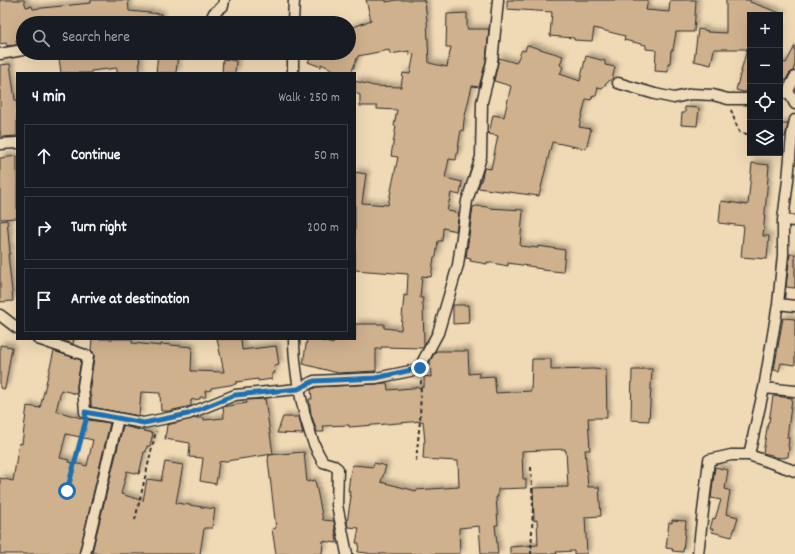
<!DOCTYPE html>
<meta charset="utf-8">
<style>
body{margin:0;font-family:Dekko,sans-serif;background:#242831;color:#f1f3f6}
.controls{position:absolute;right:12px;top:12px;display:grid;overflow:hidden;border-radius:0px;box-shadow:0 4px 16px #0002}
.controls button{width:36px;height:36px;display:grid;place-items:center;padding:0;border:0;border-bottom:1px solid #363941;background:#171b24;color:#f1f3f6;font:20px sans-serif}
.stop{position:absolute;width:12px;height:12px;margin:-9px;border:3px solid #1f6fb2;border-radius:50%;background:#fff}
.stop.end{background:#1f6fb2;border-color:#fff;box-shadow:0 1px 4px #0008}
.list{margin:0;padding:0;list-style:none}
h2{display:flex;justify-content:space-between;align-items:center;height:52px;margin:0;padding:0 16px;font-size:17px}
h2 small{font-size:13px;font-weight:400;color:#9ea1a6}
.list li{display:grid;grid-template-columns:26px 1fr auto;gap:12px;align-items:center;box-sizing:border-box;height:64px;margin:0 8px 8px;padding:0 8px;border:1px solid #363941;border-radius:0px}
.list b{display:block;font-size:15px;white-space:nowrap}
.list em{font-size:13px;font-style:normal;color:#9ea1a6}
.icon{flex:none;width:22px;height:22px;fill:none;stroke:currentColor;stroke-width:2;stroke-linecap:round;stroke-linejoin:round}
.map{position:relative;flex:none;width:795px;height:554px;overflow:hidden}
.search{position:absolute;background:#171b24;box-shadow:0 4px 16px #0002;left:16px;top:16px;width:340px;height:44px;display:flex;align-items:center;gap:10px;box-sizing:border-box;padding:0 14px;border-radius:22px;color:#9ea1a6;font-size:15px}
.panel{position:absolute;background:#171b24;box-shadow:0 4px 16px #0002;left:16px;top:72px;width:340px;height:268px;border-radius:0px}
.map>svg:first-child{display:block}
.building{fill:#d0b18e;stroke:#2b2b2b;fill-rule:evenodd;filter:url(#shadow)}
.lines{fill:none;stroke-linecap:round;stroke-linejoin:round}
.street-casing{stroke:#2b2b2b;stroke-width:13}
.path{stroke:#2b2b2b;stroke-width:2;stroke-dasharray:4 3;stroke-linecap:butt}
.street{stroke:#efdbb9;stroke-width:10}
.route{stroke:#1f6fb2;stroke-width:5}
</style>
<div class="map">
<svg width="795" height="554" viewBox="0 0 795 554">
<defs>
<filter id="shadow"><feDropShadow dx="3.5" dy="-3.5" stdDeviation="2" flood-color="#0004"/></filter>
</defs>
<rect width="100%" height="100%" fill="#f0d9b5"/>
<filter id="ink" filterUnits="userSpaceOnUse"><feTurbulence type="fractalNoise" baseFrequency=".025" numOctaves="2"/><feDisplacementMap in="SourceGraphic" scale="8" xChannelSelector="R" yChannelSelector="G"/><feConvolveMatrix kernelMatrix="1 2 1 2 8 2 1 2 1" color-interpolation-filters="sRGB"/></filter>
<g filter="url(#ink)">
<!-- building -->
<path class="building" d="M0,0h24l2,7 6,-1 1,3 58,-6v-3h37l1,11 32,3v9h-138v16l-7,1 1,5 -10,1 -1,-3 -6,1z
M366,0h20v2l11,-2h27v3l1,-1 2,19 2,42 18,4 4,-20h-5l1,-33 20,-1v16h22l-3,32 -7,26 -7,-1 -8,34 -1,11 -2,-1 -5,30 -7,-1 -4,19 17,4 -2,13 -9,-2 -4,18 12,2 -3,18 -13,-3 -1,13h-4l-2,16h-2l-3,20 -9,-1 -2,22h3l-1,6h1l1,42 -1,2 -42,-1v2h-5v22l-38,2 -35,-9 4,-25h8l18,5 1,-5h21v-15h29v4l17,2 3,-35 3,1 1,-22 -53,-4v-98l11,2 -4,29 26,2 10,-48 -7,-1 5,-30h-2l3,-16 -20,-1v-3h-17v-11l-5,-2v-12l19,5 27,1 2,-14 7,1 4,-20 -5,1v-4l-19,3 -1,-4 -31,6 -7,17h-11l-19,-9v3l-13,-5 2,-4 -3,-5h42v-24l22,-9z
M507,0h141l-2,10 23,2 1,-12h26l-2,32h-18l-3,18h-2l-1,13h-2v9l-13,-1 1,-21 -10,-1v-4l-22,-5 1,-4 -31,-8 -2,13 -18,-1v-2l-24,-2 2,-24 -45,-3z
M726,0h24v2l33,12v1h-33v77l-4,-1 -1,1h-2l-7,-2 11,-41h-33l-3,16 -17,-4 4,-32 10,2 -1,1 19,1z
M527,45l36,11 -3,9 3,2 -3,7 20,7 6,-25 19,5v4l10,2 -3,13h-2l-8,8 -4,-1 -2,9 -3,-1 -2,5 -5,-1 -7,28 12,2 -5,20 -34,-7 -13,54 -61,-8 4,-10 2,-10 7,1 7,-33 -9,-2 4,-19 11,2 7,-31 -17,-5 5,-23 17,5 6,-13 3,1z
M795,46v18l-2,7 -4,3 -3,6 -6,-1v-17l6,1z
M86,53h53l1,20h-23v-5l-26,3v2h-30l-2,-15 21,-3 -1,-1z
M158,53h20l-2,20h-20z
M223,59l13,2 -1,12h-13z
M10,64l5,36h2v36l-16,1 -1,-8v-64z
M685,107l14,1 -2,18 -16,-1 1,-12h3z
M780,124h8l-3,13 -5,-1z
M17,156v62l-17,1v-61z
M752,163l17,2 -6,71h6l-2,23 -26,-2 3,-31 -25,-3 2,-22 27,4z
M476,206l12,1v1l35,2 -3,36 18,2v-2l27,4 -2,22 -21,-2v-1l-7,-1v-1l-27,-4v3l-21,-4v2l-17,-3 1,-2 -5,-1 7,-51z
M7,220l3,34h-2l5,47 -13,1v-81z
M790,254h5v34l-9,-1z
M453,305h15l1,18 -16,1z
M783,318l12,1v46l-14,-2 -2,8 -5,-1z
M58,339h16l-1,5z
M92,339h40v4l29,3v-2l31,3 -1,24 33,1 -7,-33h24l1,11 34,-4 3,19 -5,1 1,7h-3v6l-14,2v-2l-22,3v2l-25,4v2l-6,1 1,6h-6v2l-9,1v6l-22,5h-8l-1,-18 -19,-1 -2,24 -48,-9v-11h-1v-10l4,-29v-3l-3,-4z
M0,345l12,2 -7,42 -5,-1z
M54,351l27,9 -4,25v9l-16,-4 -5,21 32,9 22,3 -31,131h-79v-76l13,3 6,-38 3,1 5,-38 13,2zM66,434l27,6 -6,26 -18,-4v-2l-9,-2z
M436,351h32l1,23 10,-1v4l15,-1 2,17 35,-2 1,-32h19v11l42,-1 13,1 1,48h-19l2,32h-5l3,37h11l2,29 -16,1 2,37h-13v-3l-18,1 1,2h-47v-7l28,-2 -1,-25 -3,1 -1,-33 35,-1 -2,-36h-1v-2l-43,2 1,28h3v9l-28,1v8h-2l2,28h-3l3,29h-17l-2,-28 -20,2 1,26h-92v-1l-10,-1 1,-9h-3l3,-15 -11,-1 -1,-4 4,-27h-2l1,-5h-2l2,-16 2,-9 2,-1 19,2 1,-4 12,3 -5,16 35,9v-1l43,-3 -1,-26 -35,-2 1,-17h1l-2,-21 -74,6v-2l-26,1 1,6h-7l-6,-18 -2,-15h3l-1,-9 5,-3 60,-3 9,-1h2l1,7 36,-3v-11l7,1 -1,-16z
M642,369h10l-3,52 -18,-1 1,-50h10z
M773,396l19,2 -5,40h2l-1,9h1l-1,10h-3v1l-12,-1 -1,-2 -9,-2 5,-31h1z
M265,399l8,55 -54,8 -3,22 -16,-3 3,-22v-1l-14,-1 1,-14 -25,-4 2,-14 28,-7h9v2l20,-2 -1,-11 24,-4 -1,-3z
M283,417h16l4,17 -26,-1z
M123,426l30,7 -3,13h-3l-1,6h-2l-5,22 -12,-3 -6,23 22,7 4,-22 14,2 4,-19 18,3 -7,38 39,6 -3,19h-8l-4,26h-102l-6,-2z
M304,452l3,30 8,-2 8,40 11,1 3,22 -14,-2 -1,13h-46l-4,-25 4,-1 -8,-68 1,-5z
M715,467l13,3 -3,19 5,2 -4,23 12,3 -6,20 -20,-5 1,-3h-3l3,-11 2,1 6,-19 -10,-2z
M672,520l14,1 -3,31 -11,-1 1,-2 -7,-1 3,-26 3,1z"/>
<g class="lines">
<!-- street casing -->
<g class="street-casing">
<path id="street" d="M209,23l5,-10 9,-7 1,-6
M293,23l1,-23
M0,54l23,-4
M293,73v-20
M618,83l37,11 19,4 17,-4 22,1 15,4h22
M788,91l7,13
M780,95l8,-4 7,-14
M0,144l17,-1
M783,220l12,1
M778,304l17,2
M0,315l17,13
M38,339l50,17 -5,30 2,26 58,11 45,-9 47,-19 63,-6 16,-8 62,-3 44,-9 4,-10 14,-26 20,-68 9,-64 14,-44 1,-55 10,-40 6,-62
M294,339c0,27 5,51 11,77 5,17 9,32 18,46l10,3 5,4 -1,36 10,49
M764,388l31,3
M749,455l15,-67 14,-84 5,-49v-35l5,-40 4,-45 3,-15
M85,554l33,-136
M698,554l11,-94 22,-5h18l46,16"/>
</g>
<!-- path -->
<path class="path" d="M731,110l8,22 11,3
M416,461l4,-40 1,-41
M531,467l2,40 -2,47
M67,491l18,-68
M135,520l21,-89"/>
<!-- street -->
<use href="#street" class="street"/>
</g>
</g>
<g class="lines" filter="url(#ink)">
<!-- route -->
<path class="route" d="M67,491l19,-71 -1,-8 59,11 44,-9 47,-19 63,-6 16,-8 62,-3 44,-10"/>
</g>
</svg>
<div class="controls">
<button>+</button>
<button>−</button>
<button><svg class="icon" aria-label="locate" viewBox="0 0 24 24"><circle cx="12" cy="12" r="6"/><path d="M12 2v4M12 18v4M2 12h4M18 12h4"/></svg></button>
<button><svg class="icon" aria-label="layers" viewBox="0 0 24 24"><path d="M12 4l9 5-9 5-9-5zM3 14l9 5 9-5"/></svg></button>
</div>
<div class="stop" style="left:67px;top:491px"></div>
<div class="stop end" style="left:420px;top:368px"></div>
<div class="search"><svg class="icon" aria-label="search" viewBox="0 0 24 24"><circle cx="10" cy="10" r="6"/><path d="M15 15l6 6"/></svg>Search here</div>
<section class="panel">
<h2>4 min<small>Walk · 250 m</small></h2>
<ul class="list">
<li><svg class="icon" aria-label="ahead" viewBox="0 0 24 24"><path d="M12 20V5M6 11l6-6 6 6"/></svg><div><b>Continue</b></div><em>50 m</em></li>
<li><svg class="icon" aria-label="right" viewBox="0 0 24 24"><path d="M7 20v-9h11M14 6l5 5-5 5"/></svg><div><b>Turn right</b></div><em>200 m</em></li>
<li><svg class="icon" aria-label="arrive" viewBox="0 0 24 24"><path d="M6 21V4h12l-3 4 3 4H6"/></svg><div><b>Arrive at destination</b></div></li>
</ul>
</section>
</div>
